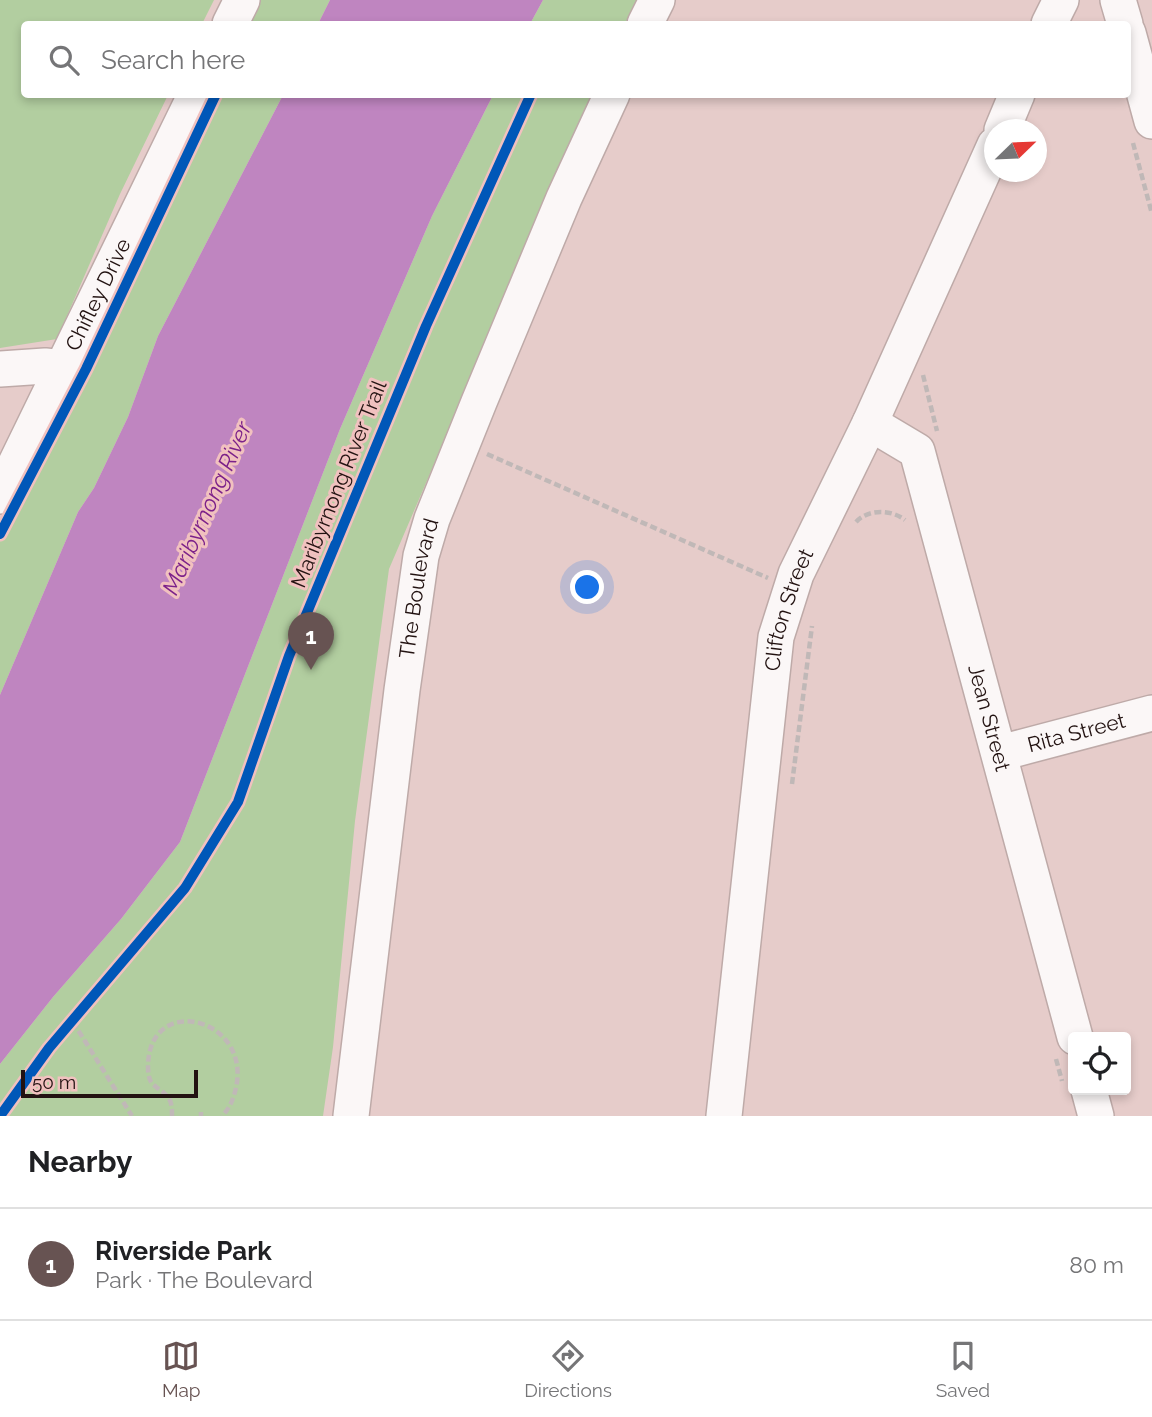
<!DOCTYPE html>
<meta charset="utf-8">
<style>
body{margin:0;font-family:Raleway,sans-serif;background:#f6f6f6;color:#202124}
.controls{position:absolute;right:21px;bottom:21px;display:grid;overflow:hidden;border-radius:7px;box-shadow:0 4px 10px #0003}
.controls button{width:63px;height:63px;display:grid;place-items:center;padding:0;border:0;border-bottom:2px solid #e0e0e0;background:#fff;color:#202124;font:35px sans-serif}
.compass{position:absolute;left:984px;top:119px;width:63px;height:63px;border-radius:50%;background:#fff;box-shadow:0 4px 10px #0003;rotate:67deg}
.scale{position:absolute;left:21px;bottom:18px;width:177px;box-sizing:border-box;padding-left:7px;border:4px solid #221211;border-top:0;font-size:19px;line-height:24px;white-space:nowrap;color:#221211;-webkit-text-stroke:5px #f1c1bf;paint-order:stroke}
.you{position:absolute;left:588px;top:588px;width:24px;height:24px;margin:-18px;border:5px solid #fff;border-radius:50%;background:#1a73e8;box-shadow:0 0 0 10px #1a73e833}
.badge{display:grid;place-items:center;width:46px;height:46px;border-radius:50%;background:#675352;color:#fff;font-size:23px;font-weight:700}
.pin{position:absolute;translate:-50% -58px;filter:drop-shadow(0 2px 4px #0008)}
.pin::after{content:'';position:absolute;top:37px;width:24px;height:21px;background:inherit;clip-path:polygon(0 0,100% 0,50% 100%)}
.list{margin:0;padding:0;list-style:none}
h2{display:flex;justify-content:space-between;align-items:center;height:91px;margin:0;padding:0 28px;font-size:30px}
h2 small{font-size:23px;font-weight:400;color:#757577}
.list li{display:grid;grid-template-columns:46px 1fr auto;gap:21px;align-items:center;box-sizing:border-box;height:112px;padding:0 28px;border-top:2px solid #e0e0e0}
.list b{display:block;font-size:26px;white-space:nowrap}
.list p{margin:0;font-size:23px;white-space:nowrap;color:#757577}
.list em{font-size:23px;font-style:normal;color:#757577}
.icon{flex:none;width:38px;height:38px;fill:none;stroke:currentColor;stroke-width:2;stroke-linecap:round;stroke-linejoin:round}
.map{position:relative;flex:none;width:1152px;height:1116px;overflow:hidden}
.search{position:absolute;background:#fff;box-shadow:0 4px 10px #0003;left:21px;right:21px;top:21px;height:77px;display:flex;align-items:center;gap:18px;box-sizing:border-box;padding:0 24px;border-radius:7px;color:#757577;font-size:26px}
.sheet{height:203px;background:#fff}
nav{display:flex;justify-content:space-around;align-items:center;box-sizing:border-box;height:98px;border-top:2px solid #e0e0e0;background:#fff;font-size:19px;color:#757577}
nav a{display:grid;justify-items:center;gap:4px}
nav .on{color:#675352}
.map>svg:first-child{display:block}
.green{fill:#b2cea0}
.water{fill:#bf85c0}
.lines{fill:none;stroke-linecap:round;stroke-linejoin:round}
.minor-casing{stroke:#beaaa8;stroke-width:38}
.path{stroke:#c0b8b7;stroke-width:4.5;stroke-dasharray:7 3.5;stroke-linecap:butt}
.minor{stroke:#fbf7f7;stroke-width:35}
.cycleway-casing{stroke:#f1c1bf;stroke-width:15}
.cycleway{stroke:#0057b8;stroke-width:10}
.labels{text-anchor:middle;stroke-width:6;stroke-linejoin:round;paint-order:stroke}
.street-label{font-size:21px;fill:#221211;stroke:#f1c1bf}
.water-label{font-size:23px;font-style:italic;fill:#7c218a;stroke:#f1c1bf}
</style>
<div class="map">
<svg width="1152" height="1116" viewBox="0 0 1152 1116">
<rect width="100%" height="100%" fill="#e6ccca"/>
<!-- green -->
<path class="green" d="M0,0h214l-12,24h-178v70l144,1 -48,99 -63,145 -57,9z
M253,0h77l-12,24h-76z
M543,0h94l-12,24h-95z
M209,95h74l-125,241 -30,81 -34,71 -16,24 -78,183v-175l114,-226z
M493,95h100l-204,474 -34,252 -22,226 -10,69h-323v-52l53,-67 68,-78 59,-77 160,-413 92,-213z"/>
<!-- water -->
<path class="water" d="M330,0h213l-13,24h-212z
M283,95h210l-61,121 -92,213 -160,413 -59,77 -68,78 -53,67v-369l78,-183 16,-24 34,-71 30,-81z"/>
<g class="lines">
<!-- minor casing -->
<g class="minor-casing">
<g id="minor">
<path d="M1118,0l7,24"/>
<path d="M230,24l12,-24"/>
<path d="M645,24l12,-24"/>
<path d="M1049,24l12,-24"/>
<path d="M1128,33l24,88"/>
<path d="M1002,130l15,-36"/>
<path d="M0,369l45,-3 19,2"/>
<path id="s1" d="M870,423l47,28 158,586"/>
<path id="s2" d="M0,496l196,-402"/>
<path id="s3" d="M1000,753l152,-40"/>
<path d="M1089,1090l7,26"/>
<path id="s4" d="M351,1116l51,-426 19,-134 11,-37 47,-117 85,-204 48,-104"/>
<path id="s5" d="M724,1116l52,-479 20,-63 74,-151 125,-278"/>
</g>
</g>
<!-- path -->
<path class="path" d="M1133,143l19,71
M923,375l14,56
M487,454l281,124
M856,522c12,-13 35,-13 49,-2
M792,784l20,-158
M73,1022l59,94
M1056,1059l6,22
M172,1116c0,-7 0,-15 -5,-20 -11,-12 -19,-8 -19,-30 1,-72 98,-50 89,16 -2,13 -6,25 -15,34
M201,1116v-4"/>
<!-- minor -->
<use href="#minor" class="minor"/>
<!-- cycleway casing -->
<g class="cycleway-casing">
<path id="cycleway" d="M0,534l86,-165 130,-275
M0,1116l49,-68 136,-160 53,-86 51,-146 137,-330 105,-232"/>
</g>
<!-- cycleway -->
<use href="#cycleway" class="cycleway"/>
</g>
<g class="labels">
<!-- street labels -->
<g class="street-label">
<text dy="7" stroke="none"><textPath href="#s2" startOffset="224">Chifley Drive</textPath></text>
<text transform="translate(339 484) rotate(-68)" y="7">Maribyrnong River Trail</text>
<text dy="7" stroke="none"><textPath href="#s4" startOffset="532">The Boulevard</textPath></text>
<text dy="7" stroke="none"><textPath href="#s5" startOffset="511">Clifton Street</textPath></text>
<text dy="7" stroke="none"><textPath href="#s1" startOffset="331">Jean Street</textPath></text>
<text dy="7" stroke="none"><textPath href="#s3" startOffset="79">Rita Street</textPath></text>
</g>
<!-- water labels -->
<g class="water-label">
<text transform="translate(207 508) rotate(-66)" y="8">Maribyrnong River</text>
</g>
</g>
</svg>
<div class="controls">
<button><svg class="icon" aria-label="locate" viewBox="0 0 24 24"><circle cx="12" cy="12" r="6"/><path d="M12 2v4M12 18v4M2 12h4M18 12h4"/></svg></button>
</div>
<svg class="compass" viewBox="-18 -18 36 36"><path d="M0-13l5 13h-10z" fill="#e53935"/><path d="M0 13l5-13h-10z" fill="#757577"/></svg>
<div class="scale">50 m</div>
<div class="you"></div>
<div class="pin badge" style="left:311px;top:670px">1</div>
<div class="search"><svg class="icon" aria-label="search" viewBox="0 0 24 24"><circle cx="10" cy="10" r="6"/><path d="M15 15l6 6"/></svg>Search here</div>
</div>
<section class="sheet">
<h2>Nearby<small></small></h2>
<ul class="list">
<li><span class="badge">1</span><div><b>Riverside Park</b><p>Park · The Boulevard</p></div><em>80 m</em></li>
</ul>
</section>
<nav>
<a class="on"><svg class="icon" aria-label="map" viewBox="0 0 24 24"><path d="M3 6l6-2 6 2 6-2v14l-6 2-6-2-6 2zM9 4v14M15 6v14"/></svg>Map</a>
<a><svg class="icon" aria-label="directions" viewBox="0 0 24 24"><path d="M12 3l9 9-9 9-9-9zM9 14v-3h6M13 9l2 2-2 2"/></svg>Directions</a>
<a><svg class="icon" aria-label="saved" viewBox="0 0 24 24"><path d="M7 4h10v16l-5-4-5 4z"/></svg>Saved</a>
</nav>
